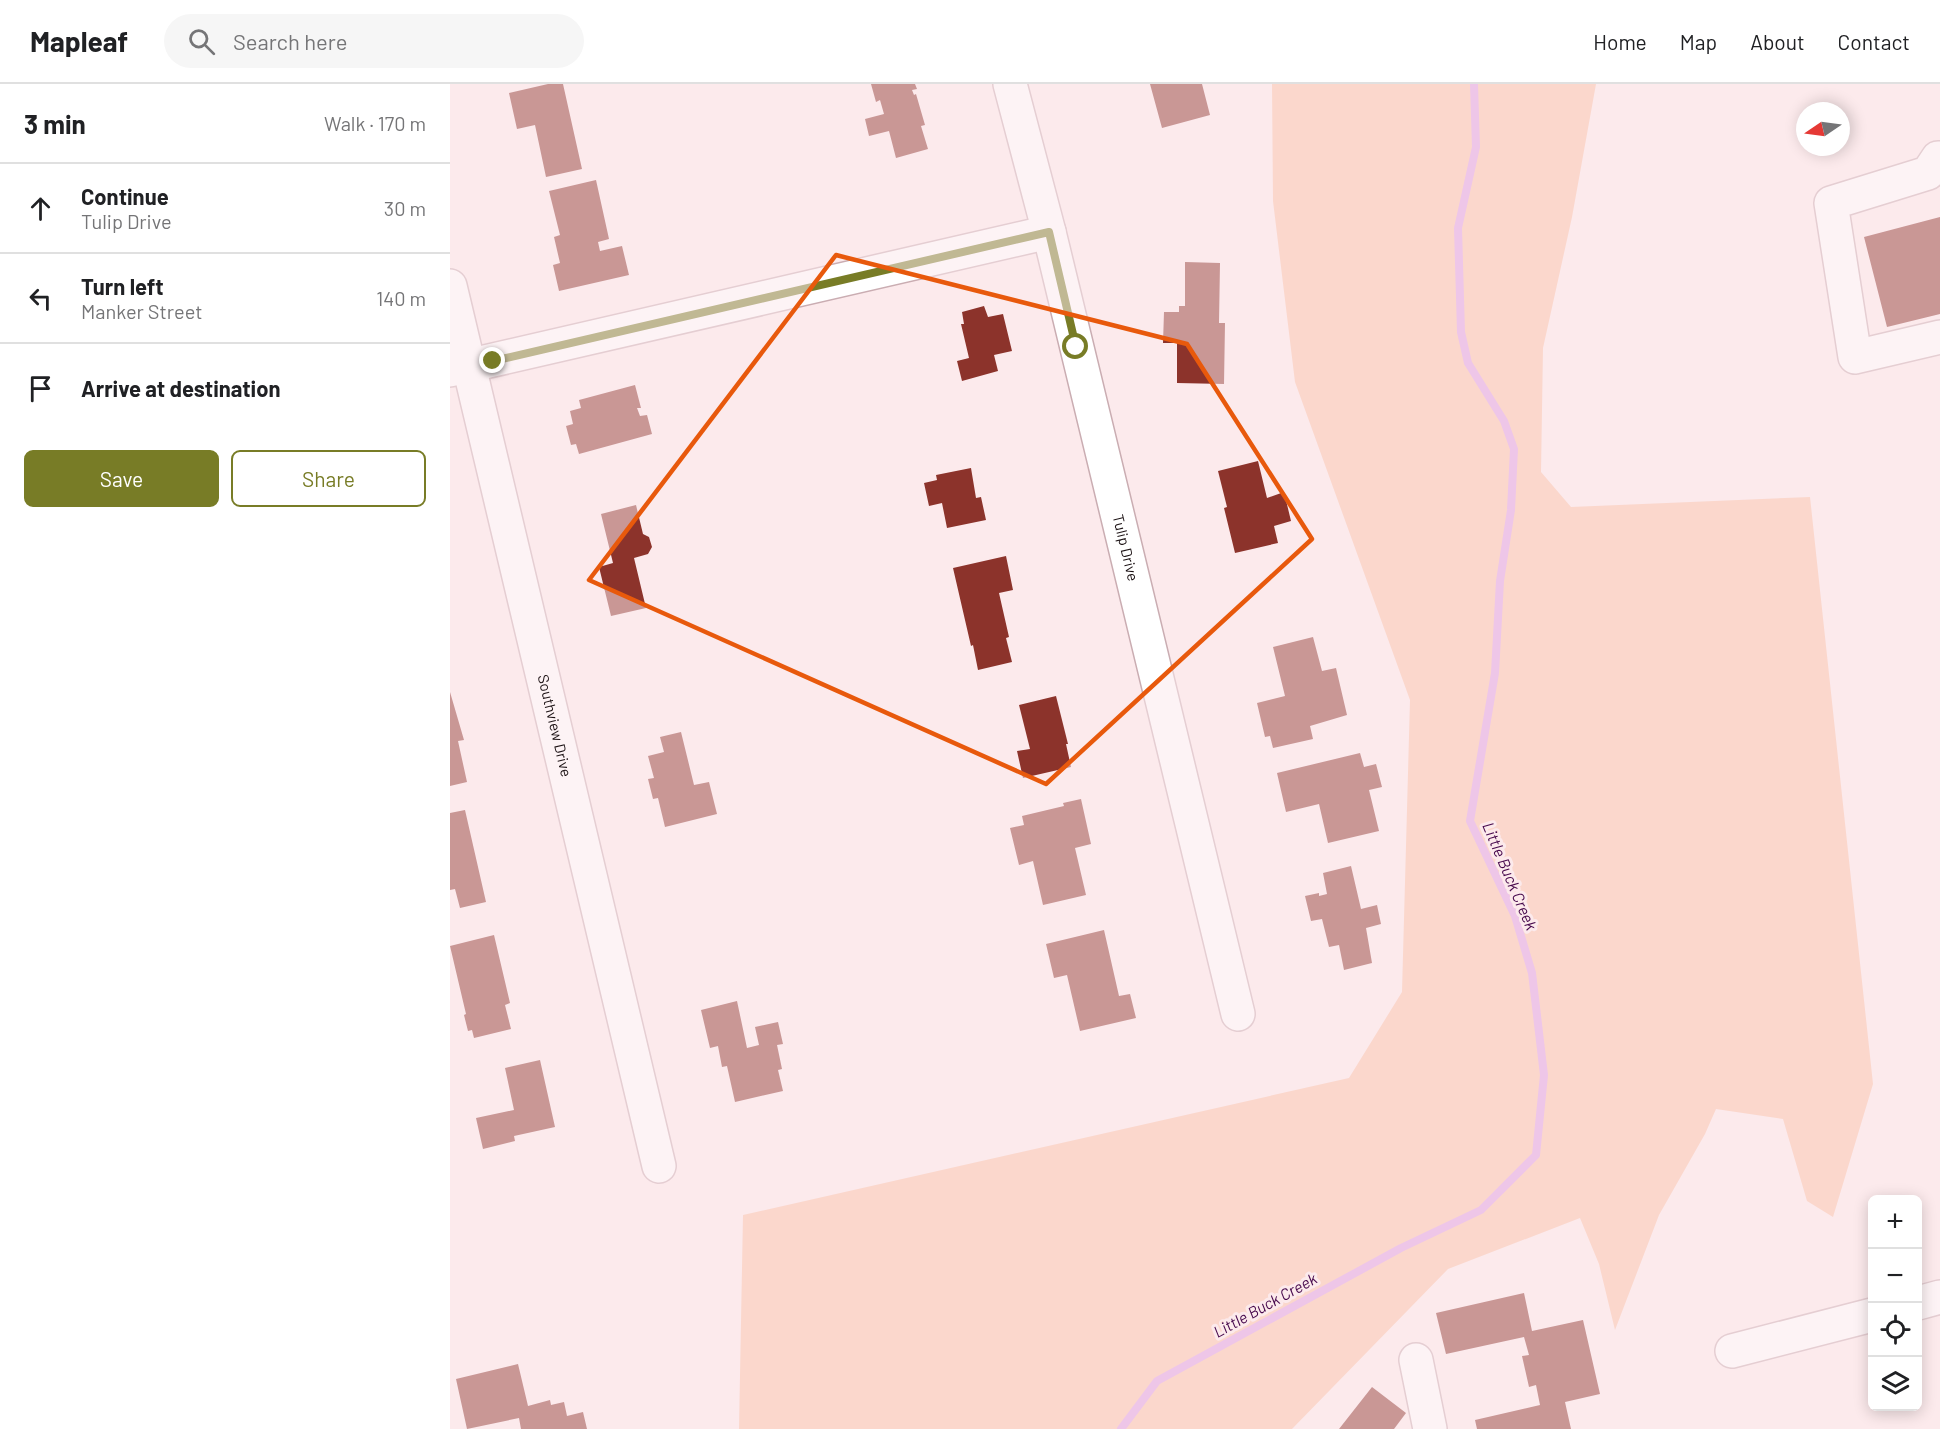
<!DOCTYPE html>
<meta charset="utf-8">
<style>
body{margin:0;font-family:Barlow,sans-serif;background:#f6f6f6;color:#202124}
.controls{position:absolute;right:18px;bottom:18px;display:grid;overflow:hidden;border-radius:9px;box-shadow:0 3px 15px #0003}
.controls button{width:54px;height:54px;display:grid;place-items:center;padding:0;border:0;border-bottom:2px solid #e0e0e0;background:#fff;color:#202124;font:30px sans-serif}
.compass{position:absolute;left:1346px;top:18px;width:54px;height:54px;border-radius:50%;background:#fff;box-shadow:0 3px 15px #0003;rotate:257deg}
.stop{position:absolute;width:18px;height:18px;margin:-14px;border:4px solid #787c26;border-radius:50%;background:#fff}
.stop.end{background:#787c26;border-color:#fff;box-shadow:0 2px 6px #0008}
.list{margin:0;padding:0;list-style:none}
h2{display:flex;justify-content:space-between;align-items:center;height:78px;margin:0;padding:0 24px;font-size:26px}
h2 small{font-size:20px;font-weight:400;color:#757577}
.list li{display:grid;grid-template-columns:39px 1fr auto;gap:18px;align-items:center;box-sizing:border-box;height:90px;padding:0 24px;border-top:2px solid #e0e0e0}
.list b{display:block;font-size:22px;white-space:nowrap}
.list p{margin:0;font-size:20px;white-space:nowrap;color:#757577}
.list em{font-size:20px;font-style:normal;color:#757577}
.actions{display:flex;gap:12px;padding:18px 24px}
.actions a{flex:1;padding:14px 0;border:2px solid #787c26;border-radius:9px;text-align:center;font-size:21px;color:#787c26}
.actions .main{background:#787c26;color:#fff}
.icon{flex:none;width:33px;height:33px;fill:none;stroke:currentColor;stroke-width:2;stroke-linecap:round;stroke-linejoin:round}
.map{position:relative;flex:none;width:1490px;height:1345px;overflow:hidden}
header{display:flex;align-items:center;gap:36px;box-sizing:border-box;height:84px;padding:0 30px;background:#fff;border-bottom:2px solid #e0e0e0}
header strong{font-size:28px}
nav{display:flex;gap:33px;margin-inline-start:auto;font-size:21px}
.search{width:420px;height:54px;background:#f6f6f6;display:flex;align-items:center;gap:15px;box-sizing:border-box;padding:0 21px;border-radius:33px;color:#757577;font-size:22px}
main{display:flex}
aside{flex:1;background:#fff}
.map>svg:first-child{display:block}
.green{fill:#fac2a4}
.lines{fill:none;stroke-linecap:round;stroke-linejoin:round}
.stream{stroke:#de9be3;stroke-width:8}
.building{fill:#8c332b}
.minor-casing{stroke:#caadb2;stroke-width:36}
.minor{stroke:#fff;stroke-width:33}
.route{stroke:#787c26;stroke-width:8}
.marked{fill:none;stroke:#e8590c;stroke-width:4.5;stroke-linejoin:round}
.labels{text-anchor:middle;stroke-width:6;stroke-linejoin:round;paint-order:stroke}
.street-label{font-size:15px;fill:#1b1113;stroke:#fceaec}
.water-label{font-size:16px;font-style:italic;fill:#46084c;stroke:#fceaec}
</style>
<header>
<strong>Mapleaf</strong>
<div class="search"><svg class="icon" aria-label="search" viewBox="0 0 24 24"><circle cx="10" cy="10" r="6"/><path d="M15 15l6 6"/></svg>Search here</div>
<nav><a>Home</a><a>Map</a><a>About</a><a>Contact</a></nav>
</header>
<main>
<aside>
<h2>3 min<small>Walk · 170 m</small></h2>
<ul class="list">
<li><svg class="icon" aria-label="ahead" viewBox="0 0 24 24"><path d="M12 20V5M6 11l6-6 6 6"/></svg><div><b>Continue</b><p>Tulip Drive</p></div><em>30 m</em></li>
<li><svg class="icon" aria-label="left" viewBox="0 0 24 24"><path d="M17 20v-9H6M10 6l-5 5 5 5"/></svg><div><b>Turn left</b><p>Manker Street</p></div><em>140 m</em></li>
<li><svg class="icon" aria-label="arrive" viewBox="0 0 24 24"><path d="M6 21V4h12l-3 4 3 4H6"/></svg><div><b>Arrive at destination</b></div></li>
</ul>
<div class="actions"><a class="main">Save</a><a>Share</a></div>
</aside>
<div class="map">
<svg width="1490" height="1345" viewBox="0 0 1490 1345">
<rect width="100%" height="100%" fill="#fceaec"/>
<!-- green -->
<path class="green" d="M822,0h324l-24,133 -29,131 -2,124 30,35 239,-10 63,587 -40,133 -26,-16 -24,-82 -67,-10 -11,25 -46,81 -44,115 -16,-66 -19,-46 -132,51 -156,160h-553l4,-214 606,-137 53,-86 8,-292 -115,-318 -22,-181z"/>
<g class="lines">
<!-- stream -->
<path class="stream" d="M671,1345l36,-48 244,-133 80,-38 55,-55 8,-80 -12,-102 -17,-57 -45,-95 25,-148 5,-92 11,-71 3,-61 -10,-28 -36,-58 -7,-31 -3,-104 18,-81 -2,-63"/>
</g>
<!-- building -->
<path class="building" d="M98,0h15l19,85 -36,8 -11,-52 -18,4 -8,-36z
M421,0h44l2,5 -5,1 2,5 2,-1 9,31 -4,1 7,23 -32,9 -7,-27 -20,5 -4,-17 19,-5 -4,-14 -4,2z
M700,0h52l8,31 -48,13z
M146,96l13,59 -11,3 2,9 22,-5 7,29 -70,16 -6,-26 7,-2 -6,-26 6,-2 -11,-44z
M1490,133v97l-53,13 -23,-90z
M735,178l35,1 -1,60h6l-1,61 -47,-1v-40h-14l1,-31h15v-6h6z
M534,222l4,11 15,-3 9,37 -18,4 4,16 -36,10 -5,-20 12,-3 -8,-34h3l-2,-12z
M185,301l6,23h-4l3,8 7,-1 5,19 -73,20 -3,-10 -5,1 -5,-19 7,-2 -3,-13 11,-3 -2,-8z
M808,377l9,37 17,-6 7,29 -17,5 4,17 -43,10 -11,-45 3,-1 -9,-36z
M521,384l5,30 5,-1 5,23 -39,8 -5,-25 -13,3 -5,-23 13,-3 -1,-5z
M186,421l7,29 6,3 3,10 -4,7 -14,4 12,50 -35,8 -12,-49 14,-4 -12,-49z
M556,472l7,34 -14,3 10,44 -3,1 6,24 -34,8 -5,-25 -2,1 -18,-78z
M863,553l9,34 14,-3 11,47 -37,11 3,13 -40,9 -3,-12 -5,1 -8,-34 28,-7 -12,-49z
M0,608l14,48 -6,1 9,41 -17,4z
M606,612l12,48h-2l5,23 -48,11 -6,-27 13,-2 -11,-44z
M231,648l13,53 15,-3 8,32 -52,13 -7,-29 -5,1 -5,-20 6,-1 -6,-22 16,-4 -4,-15z
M910,669l4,14 12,-3 6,23 -13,3 10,41 -51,12 -9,-39 -33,8 -9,-39z
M631,715l10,45 -16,4 11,47 -43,10 -10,-44 -14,4 -9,-37 14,-3 -2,-9 42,-10 -1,-3z
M15,726l21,92 -26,6 -5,-19 -5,1v-77z
M901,782l10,43 16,-4 4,19 -15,4 6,35 -28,7 -5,-25 -10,2 -7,-28 -11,2 -6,-25 14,-3v3l8,-2 -4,-21z
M654,846l15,66 11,-2 6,24 -56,13 -13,-56 -13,3 -8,-34z
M44,851l16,68 -5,2 6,24 -37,9 -2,-8 -4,1 -4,-16 2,-1 -16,-68z
M287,917l10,47 12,-3 -4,-18 23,-5 5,22 -6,1 5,24 -4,1 5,21 -48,11 -8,-36 -5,1 -4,-21 -8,2 -9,-38z
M90,976l15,67 -41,9 1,5 -32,8 -7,-31 38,-8 -9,-42z
M1074,1209l8,38 51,-11 17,74 -35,8 6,27h-94l-2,-9 65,-15 -4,-20 -7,2 -7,-31 7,-1 -5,-18 -78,17 -10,-41z
M68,1280l10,42 22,-6 1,5 13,-3 3,14 16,-4 4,17h-66l-2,-11 -52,11 -11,-50z
M922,1303l34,26 -12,16h-55z"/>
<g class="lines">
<!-- minor casing -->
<g class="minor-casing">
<g id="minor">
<path id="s1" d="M560,0l39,148 189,782"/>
<path d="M1490,74h-2l-10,15 -97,30 24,154 85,-20"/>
<path id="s2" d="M0,202l209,880"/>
<path d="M0,286l599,-138"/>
<path d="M1468,1219l22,-6"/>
<path d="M1282,1267l140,-36"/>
<path d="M966,1276l14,69"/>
</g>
</g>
<!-- minor -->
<use href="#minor" class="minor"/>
</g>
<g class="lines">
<!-- route -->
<path class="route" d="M43,277l556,-129 27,115"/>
</g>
<!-- marked area -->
<path d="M0 0H1490V1345H0ZM386,171l351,89 125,195 -266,245 -457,-204z" fill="#fceaec" fill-opacity=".55" fill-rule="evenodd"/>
<path class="marked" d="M386,171l351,89 125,195 -266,245 -457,-204z"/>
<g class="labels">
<!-- street labels -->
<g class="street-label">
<text dy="5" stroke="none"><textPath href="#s1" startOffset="478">Tulip Drive</textPath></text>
<text dy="5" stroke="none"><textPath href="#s2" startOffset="452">Southview Drive</textPath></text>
</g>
<!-- water labels -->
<g class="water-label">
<text transform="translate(1060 792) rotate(67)" y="6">Little Buck Creek</text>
<text transform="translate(815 1221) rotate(-29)" y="6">Little Buck Creek</text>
</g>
</g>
</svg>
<div class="controls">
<button>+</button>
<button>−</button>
<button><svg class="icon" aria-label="locate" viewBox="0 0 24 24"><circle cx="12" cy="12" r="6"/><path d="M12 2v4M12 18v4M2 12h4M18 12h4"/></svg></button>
<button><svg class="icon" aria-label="layers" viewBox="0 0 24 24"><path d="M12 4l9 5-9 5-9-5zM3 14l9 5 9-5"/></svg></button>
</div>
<svg class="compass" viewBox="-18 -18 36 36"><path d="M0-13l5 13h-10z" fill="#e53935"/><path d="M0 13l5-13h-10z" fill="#757577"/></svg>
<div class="stop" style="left:626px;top:263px"></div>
<div class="stop end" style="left:43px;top:277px"></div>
</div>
</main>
